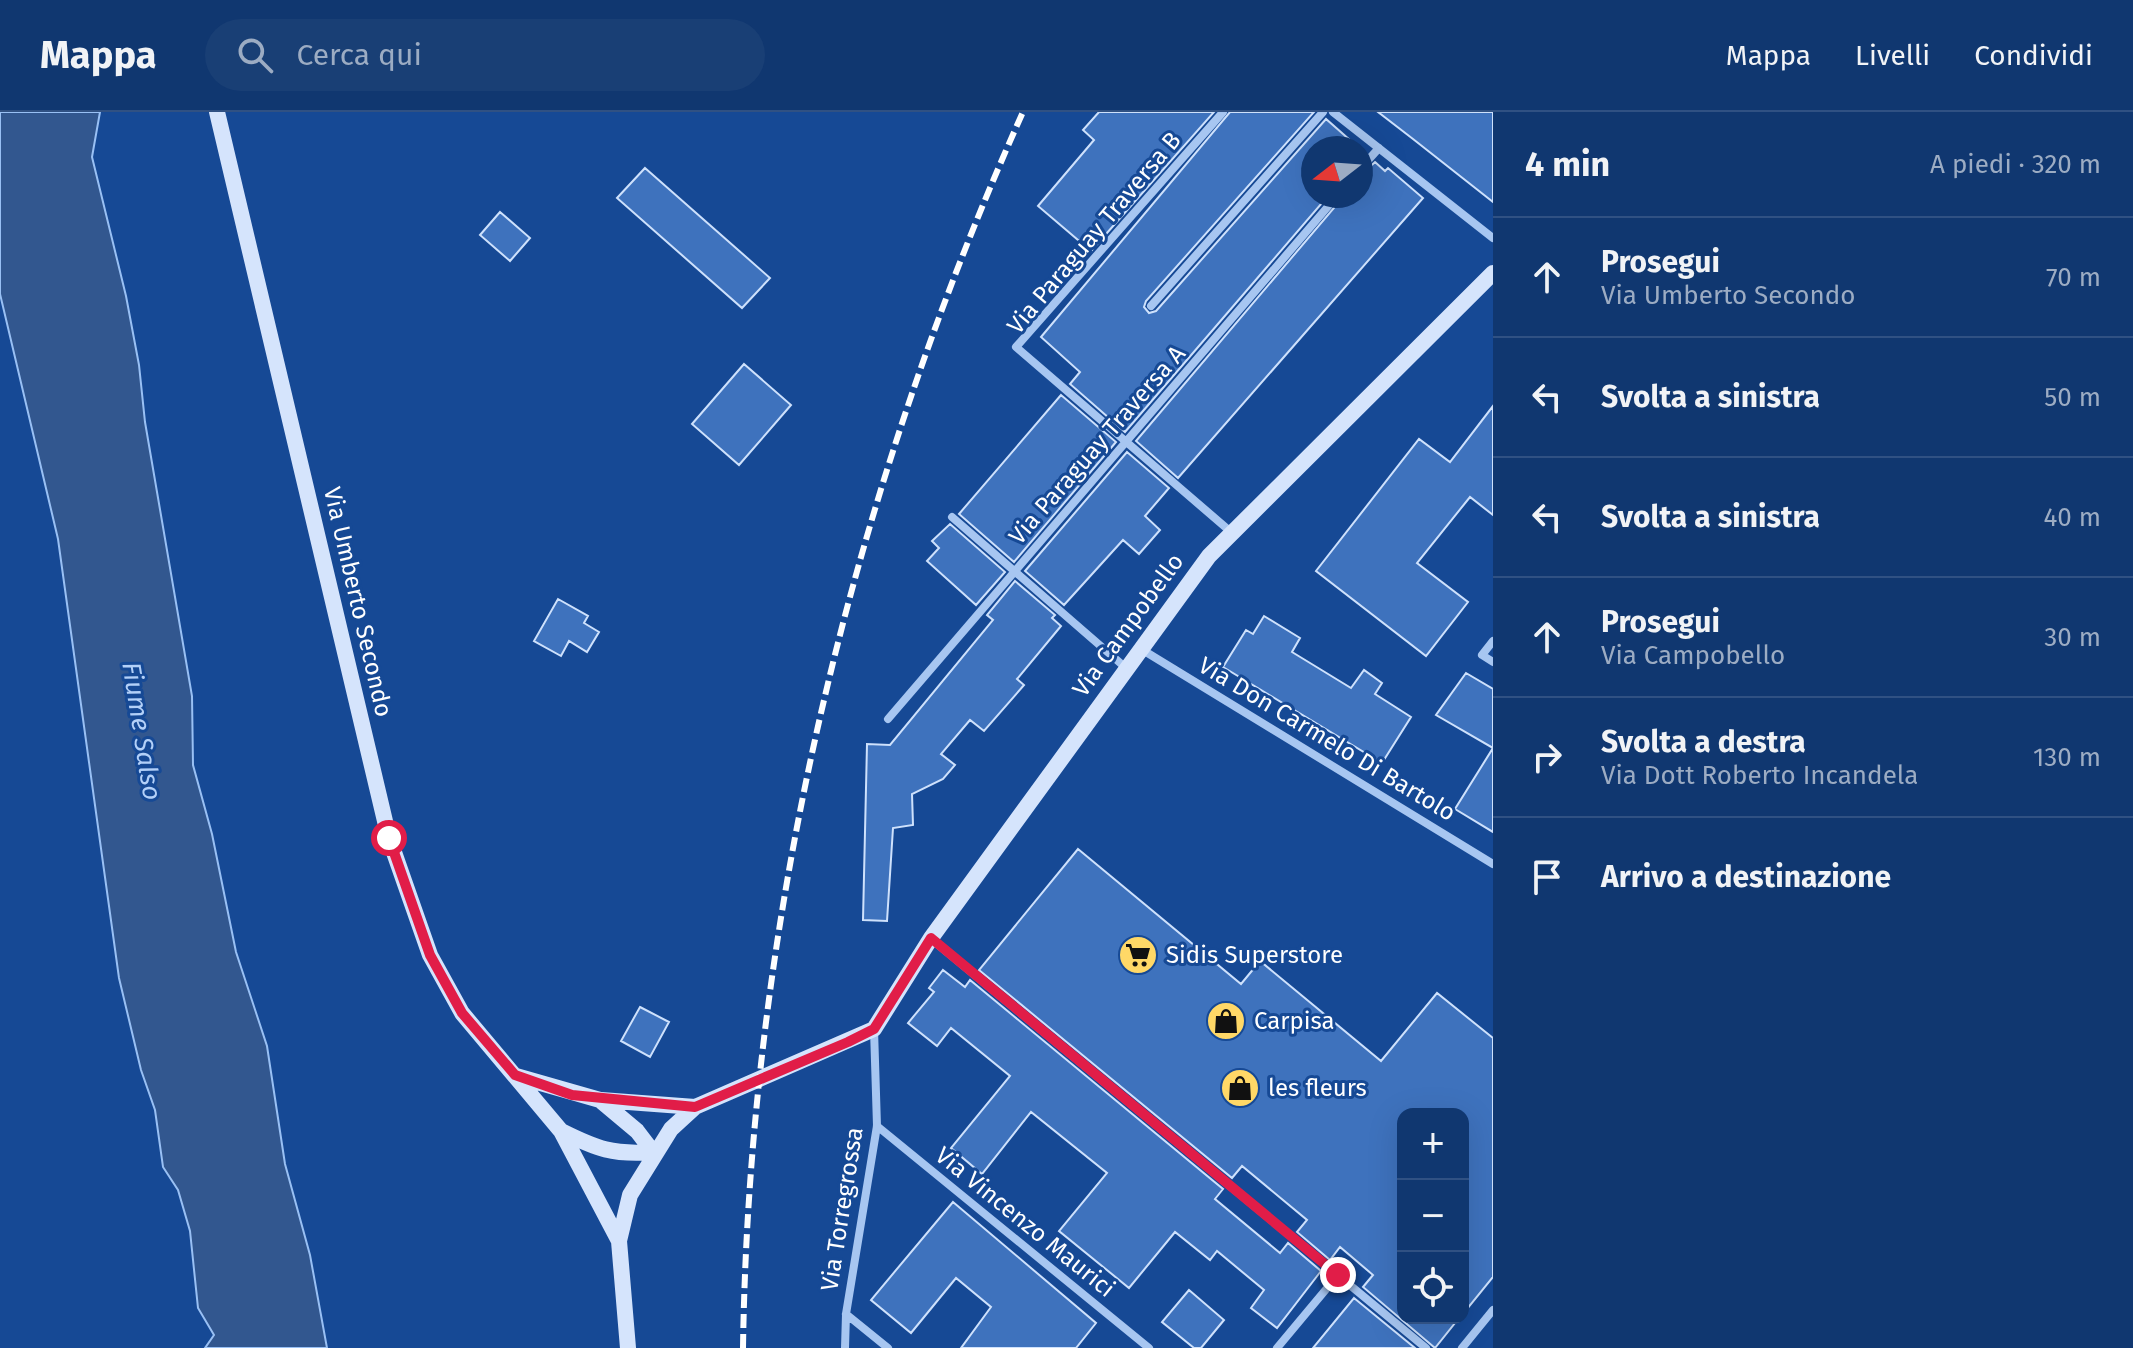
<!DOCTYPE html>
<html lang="it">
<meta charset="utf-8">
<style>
body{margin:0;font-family:"Fira Sans",sans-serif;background:#193f75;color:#f1f3f6}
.controls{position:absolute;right:24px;bottom:24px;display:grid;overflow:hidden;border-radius:16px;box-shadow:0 8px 32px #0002}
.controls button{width:72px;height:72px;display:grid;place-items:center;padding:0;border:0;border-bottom:2px solid #305183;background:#103770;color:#f1f3f6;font:40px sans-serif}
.compass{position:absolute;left:1301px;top:24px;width:72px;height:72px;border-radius:50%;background:#103770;box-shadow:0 8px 32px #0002;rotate:253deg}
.stop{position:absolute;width:24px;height:24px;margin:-18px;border:6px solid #e11d48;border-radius:50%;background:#fff}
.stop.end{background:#e11d48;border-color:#fff;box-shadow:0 2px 8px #0008}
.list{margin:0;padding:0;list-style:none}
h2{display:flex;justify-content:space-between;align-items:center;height:104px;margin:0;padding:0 32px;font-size:34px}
h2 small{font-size:26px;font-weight:400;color:#9cacc3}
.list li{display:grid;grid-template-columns:52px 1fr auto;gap:24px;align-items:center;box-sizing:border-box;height:120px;padding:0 32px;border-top:2px solid #305183}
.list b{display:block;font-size:30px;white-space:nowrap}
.list p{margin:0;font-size:26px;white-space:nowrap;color:#9cacc3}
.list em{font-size:26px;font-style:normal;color:#9cacc3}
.icon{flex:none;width:44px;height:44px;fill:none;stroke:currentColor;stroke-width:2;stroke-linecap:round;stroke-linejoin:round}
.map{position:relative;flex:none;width:1493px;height:1236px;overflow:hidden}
header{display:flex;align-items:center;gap:48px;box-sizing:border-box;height:112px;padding:0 40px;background:#103770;border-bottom:2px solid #305183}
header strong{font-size:38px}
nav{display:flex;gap:44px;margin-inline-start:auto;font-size:28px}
.search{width:560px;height:72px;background:#193f75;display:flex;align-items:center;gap:20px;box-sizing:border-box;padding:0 28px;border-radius:44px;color:#9cacc3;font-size:30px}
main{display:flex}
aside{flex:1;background:#103770}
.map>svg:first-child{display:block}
.water{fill:#32578f;stroke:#99c0f4;stroke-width:2}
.building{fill:#3e72bd;stroke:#cee1fc;stroke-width:2}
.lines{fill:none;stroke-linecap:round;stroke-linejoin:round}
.minor{stroke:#a7c6f1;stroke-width:8}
.secondary{stroke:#d5e4fc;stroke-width:16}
.rail{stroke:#fff;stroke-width:6;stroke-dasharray:14 6;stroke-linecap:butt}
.route{stroke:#e11d48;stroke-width:10}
.labels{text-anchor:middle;stroke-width:6;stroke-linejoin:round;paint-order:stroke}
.street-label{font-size:24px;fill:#fff;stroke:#164995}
.poi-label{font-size:24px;fill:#fff;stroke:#164995;text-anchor:start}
.water-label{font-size:26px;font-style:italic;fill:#b3d0f8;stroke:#164995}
</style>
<header>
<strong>Mappa</strong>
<div class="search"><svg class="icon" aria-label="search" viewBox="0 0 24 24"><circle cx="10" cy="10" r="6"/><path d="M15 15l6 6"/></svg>Cerca qui</div>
<nav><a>Mappa</a><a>Livelli</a><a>Condividi</a></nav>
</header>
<main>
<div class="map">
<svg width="1493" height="1236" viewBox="0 0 1493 1236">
<rect width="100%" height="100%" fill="#164995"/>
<!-- water -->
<path class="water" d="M0,0h100l-8,45 34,139 13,69 6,57 47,274 1,69 19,69 24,118 31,94 18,118 25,91 17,93h-122l9,-13 -16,-27 -8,-77 -12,-41 -15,-23 -8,-57 -14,-40 -22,-92 -61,-439 -58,-245z"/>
<!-- building -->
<path class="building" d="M1099,0h115l-123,139 -53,-45 56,-66 -11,-10z
M1230,0h84l-168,189 -2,6 5,6 7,-2 170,-192 33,29h-46v48h15l-203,236 -55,-48 10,-12 -39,-35z
M1378,0h115v90l-80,-63z
M1375,50l10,9 3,-3 35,30 -245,280 -42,-37 208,-245h17v-21z
M645,56l125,110 -28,30 -125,-110z
M500,100l30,26 -20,23 -30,-26z
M744,252l47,41 -52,60 -47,-41z
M1061,283l55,47 -102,120 -55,-48z
M1493,294v109l-23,-18 -53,66 51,39 -42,54 -110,-85 103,-132 31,23z
M1127,340l42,36 -24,28 15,14 -21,24 -16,-14 -59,65 -39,-34z
M950,412l55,48 -29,33 -49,-44 12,-13 -7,-7z
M1015,469l40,34 -3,3 9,8 -44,53 7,6 -40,46 -14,-11 -29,34 14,11 -12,14 -31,15 1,31 -20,3 -6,93 -24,-1 4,-176 23,1 103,-125 -6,-5z
M558,487l30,17 -4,7 15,9 -12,20 -18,-11 -8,15 -27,-15z
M1264,504l36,22 -8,14 59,36 13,-18 18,13 -7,11 36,23 -29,46 -159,-96 23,-37 7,4z
M1466,561l27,16v59l-57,-33z
M1493,636v84l-38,-23z
M1078,737l163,135 19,-23 121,100 56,-68 56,45v239l-30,37v-200h-60v204h56l-24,30 -72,-61 10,-12 -33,-28 -10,13 -33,-28 10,-12 -65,-54 -10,12 -253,-208z
M943,858l22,17 5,-7 253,209 -8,10 65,54 8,-10 33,28 -44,57 -26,-20 13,-18 -47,-39 -7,9 -35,-28 -46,56 -70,-57 48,-58 -76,-61 -49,62 -31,-26 59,-72 -59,-48 -14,18 -29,-23 26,-31 -5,-4z
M640,895l29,15 -19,35 -29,-16z
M953,1090l143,121 -20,25h-115l30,-41 -35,-29 -45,55 -40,-33z
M1189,1178l35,30 -23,28h-7l-32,-26z
M1354,1186l61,50h-102z"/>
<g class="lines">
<!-- minor -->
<path class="minor" d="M1223,0l-207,235 215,185
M1333,0l160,126
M1361,56l18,-20
M1151,194l172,-194
M952,405l174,151
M1493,529l-11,14 11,7
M1141,537l352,215
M888,607l449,-523
M931,827l495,409
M877,1014l272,222
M846,1202l42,34
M845,1236l1,-34 31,-188 -3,-97
M1277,1236l61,-73
M1462,1236l31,-38"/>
<!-- secondary -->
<path class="secondary" d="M217,0l172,726 41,117 32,58 99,118 58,110
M516,964l84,24 37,31 16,21
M601,988l94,7
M561,1019c36,18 52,24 92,21
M628,1236l-9,-107 11,-46 41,-66 24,-22 179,-78 57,-91 278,-382 284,-283"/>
<!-- rail -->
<path class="rail" d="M743,1236c6,-423 107,-851 280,-1236"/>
</g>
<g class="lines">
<!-- route -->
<path class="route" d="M389,726l41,117 32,58 53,62 57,20 123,12 153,-65 26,-13 57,-91 407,337"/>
</g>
<!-- icons -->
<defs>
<g id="supermarket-disc" transform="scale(2)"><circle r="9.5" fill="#ffd867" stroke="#164995"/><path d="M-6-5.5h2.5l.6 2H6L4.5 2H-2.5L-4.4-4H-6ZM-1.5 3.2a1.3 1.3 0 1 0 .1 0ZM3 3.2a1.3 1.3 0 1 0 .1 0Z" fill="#111"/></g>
<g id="shop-disc" transform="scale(2)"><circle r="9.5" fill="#ffd867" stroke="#164995"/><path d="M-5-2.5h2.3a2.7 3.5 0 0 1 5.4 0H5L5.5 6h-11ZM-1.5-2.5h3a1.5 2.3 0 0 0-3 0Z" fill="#111"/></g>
</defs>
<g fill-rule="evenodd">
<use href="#supermarket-disc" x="1138" y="843"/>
<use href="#shop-disc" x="1226" y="909"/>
<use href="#shop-disc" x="1240" y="976"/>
</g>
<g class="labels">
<!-- street labels -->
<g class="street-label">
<text transform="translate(1094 121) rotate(-50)" y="8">Via Paraguay Traversa B</text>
<text transform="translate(1097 333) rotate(-49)" y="8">Via Paraguay Traversa A</text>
<text transform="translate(358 490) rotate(77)" y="8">Via Umberto Secondo</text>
<text transform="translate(1128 513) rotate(-54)" y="8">Via Campobello</text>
<text transform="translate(1327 627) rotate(31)" y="8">Via Don Carmelo Di Bartolo</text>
<text transform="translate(842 1097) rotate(-81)" y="8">Via Torregrossa</text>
<text transform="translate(1025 1110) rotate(39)" y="8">Via Vincenzo Maurici</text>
</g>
<!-- poi labels -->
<g class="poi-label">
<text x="1166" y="851">Sidis Superstore</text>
<text x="1254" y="917">Carpisa</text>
<text x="1268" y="984">les fleurs</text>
</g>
<!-- water labels -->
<g class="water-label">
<text transform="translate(142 619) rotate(81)" y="9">Fiume Salso</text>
</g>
</g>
</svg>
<div class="controls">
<button>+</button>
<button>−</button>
<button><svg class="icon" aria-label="locate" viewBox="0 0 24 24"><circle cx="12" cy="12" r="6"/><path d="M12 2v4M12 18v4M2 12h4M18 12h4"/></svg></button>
</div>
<svg class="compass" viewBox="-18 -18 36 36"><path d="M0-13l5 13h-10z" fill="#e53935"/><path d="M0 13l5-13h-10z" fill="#9cacc3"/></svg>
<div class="stop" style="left:389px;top:726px"></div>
<div class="stop end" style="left:1338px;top:1163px"></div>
</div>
<aside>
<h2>4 min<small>A piedi · 320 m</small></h2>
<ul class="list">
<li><svg class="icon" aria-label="ahead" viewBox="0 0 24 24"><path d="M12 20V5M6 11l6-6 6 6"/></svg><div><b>Prosegui</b><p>Via Umberto Secondo</p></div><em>70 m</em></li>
<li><svg class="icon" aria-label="left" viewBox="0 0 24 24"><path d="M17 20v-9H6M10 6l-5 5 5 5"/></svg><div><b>Svolta a sinistra</b></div><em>50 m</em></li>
<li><svg class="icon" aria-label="left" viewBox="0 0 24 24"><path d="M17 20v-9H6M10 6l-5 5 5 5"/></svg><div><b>Svolta a sinistra</b></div><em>40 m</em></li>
<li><svg class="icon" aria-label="ahead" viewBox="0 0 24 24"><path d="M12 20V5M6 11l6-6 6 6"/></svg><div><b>Prosegui</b><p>Via Campobello</p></div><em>30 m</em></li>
<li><svg class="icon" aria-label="right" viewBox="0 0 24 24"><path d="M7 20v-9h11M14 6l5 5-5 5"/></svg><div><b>Svolta a destra</b><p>Via Dott Roberto Incandela</p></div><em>130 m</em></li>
<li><svg class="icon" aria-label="arrive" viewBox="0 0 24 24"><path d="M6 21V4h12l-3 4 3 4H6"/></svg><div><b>Arrivo a destinazione</b></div></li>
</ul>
</aside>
</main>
